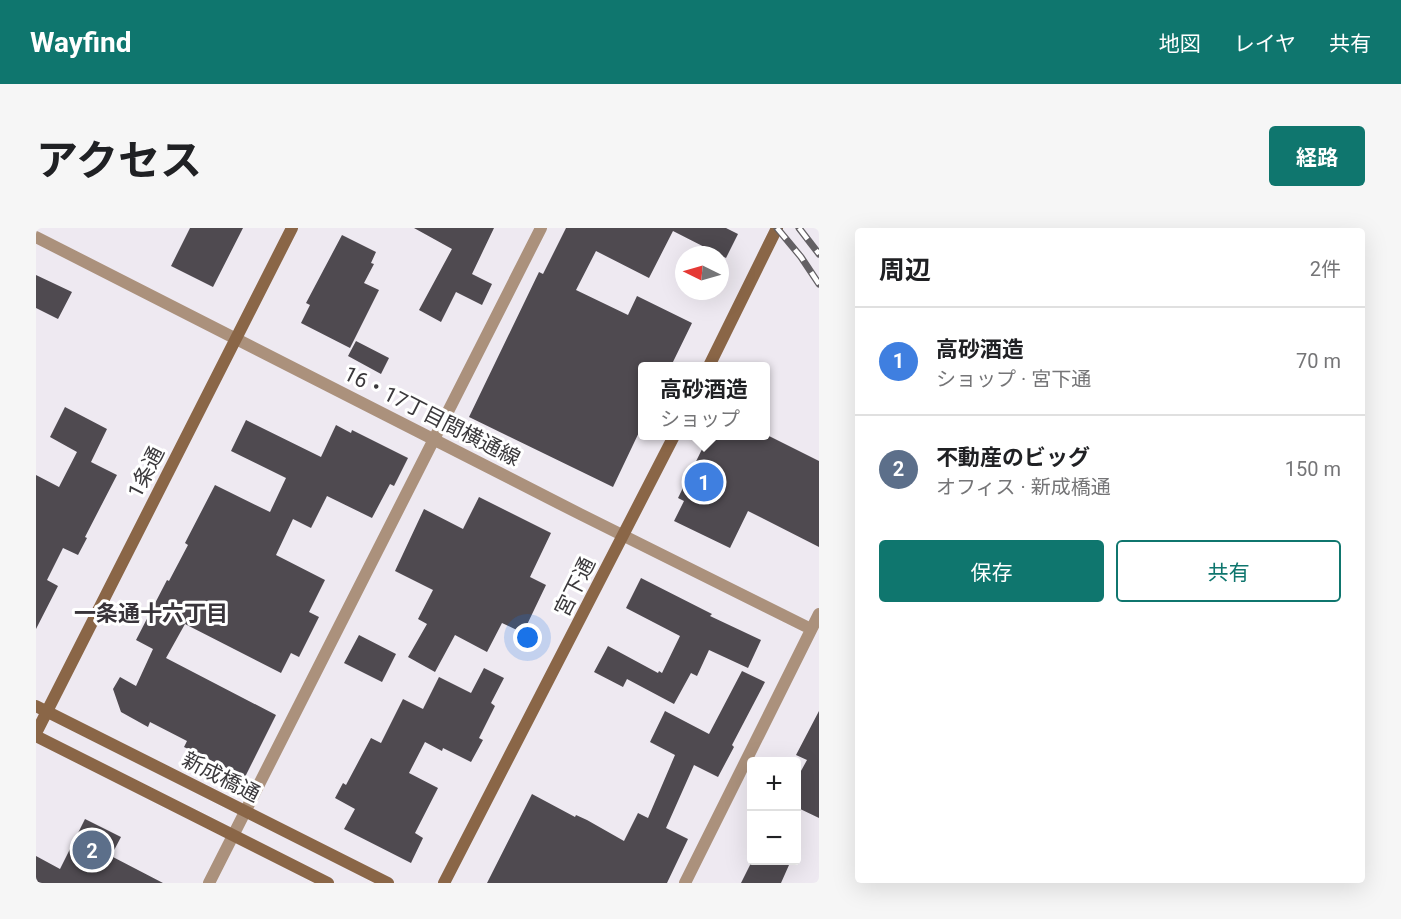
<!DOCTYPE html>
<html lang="ja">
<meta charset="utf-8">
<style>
body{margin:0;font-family:Roboto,"Noto Sans JP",sans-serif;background:#f6f6f6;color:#202124}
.controls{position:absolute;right:18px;bottom:18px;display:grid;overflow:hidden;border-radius:6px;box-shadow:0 6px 24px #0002}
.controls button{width:54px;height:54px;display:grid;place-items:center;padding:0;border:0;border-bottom:2px solid #e0e0e0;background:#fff;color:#202124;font:30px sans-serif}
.compass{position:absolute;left:639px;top:18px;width:54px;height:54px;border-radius:50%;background:#fff;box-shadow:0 6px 24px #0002;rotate:275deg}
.you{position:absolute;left:492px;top:410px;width:21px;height:21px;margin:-15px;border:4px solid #fff;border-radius:50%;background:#1a73e8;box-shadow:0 0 0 9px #1a73e833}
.badge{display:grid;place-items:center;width:39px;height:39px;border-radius:50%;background:#0f766e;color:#fff;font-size:20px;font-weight:700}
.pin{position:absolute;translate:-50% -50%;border:3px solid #fff;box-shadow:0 2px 6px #0006}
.popup{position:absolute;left:602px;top:134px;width:132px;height:78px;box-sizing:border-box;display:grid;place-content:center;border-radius:6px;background:#fff;filter:drop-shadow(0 2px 4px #0005);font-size:20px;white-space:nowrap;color:#757577}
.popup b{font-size:22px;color:#202124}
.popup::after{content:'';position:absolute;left:50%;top:100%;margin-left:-12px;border:12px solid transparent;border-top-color:#fff}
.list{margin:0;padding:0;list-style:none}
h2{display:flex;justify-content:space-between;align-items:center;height:78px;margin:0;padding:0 24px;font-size:26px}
h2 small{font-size:20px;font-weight:400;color:#757577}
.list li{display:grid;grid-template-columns:39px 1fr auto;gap:18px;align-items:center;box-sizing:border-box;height:108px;padding:0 24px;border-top:2px solid #e0e0e0}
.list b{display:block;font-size:22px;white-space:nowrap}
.list p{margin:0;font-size:20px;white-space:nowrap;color:#757577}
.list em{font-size:20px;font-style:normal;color:#757577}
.actions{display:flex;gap:12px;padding:18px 24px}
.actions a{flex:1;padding:14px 0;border:2px solid #0f766e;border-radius:6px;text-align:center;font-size:21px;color:#0f766e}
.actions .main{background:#0f766e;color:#fff}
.map{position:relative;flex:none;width:783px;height:655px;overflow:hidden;border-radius:6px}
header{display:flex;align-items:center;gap:36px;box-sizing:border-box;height:84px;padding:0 30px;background:#0f766e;color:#fff}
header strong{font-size:28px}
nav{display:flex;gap:33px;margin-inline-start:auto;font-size:21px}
.intro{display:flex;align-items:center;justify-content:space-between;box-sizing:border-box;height:144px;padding:0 36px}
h1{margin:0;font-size:42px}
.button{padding:15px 27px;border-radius:6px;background:#0f766e;color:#fff;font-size:21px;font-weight:700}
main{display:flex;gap:36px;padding:0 36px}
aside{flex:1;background:#fff;border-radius:6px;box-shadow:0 6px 24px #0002}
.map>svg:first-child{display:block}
.building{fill:#4f4a50}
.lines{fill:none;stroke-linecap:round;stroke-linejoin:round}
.street{stroke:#ab917c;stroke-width:12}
.secondary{stroke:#8a6647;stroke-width:12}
.rail-casing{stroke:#636064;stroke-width:7}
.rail{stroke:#fff;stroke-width:4.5;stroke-dasharray:14;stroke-linecap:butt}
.labels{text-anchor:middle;stroke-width:6;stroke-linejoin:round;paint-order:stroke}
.street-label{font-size:21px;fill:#3b393c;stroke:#fff}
.neighbourhood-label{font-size:22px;font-weight:bold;fill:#38343a;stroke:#fff}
</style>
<header>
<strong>Wayfind</strong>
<nav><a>地図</a><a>レイヤ</a><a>共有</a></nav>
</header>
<div class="intro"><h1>アクセス</h1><a class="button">経路</a></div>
<main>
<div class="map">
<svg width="783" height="655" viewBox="0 0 783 655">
<rect width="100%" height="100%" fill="#eee9f1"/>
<!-- building -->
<path class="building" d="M154,0h53l-30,59 -42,-21z
M378,0h80l-22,46 20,10 -10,21 -26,-13 -15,30 -22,-12 33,-61z
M530,0h160l12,6 -12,24 -53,-27 -24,47 -53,-27 -20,39 52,25 9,-19 55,27 -21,43h-29v60l-29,61 -144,-70 70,-145 4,2z
M306,7l34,17 -5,11 3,1 -10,19 15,7 -29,58 -49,-25 9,-18 -4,-2z
M0,47l36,17 -14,27 -22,-11z
M320,113l33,17 -8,16 -33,-18z
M29,179l42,22 -16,33 26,13 -32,62 2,1 -9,17 -15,-7 -16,32 11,6 -22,43v-154l23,12 18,-35 -27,-15z
M210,192l75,37 15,-32 15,8 1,-3 56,28 -14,28 -4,-2 -18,34 -45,-22 -16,32 -18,-9 -17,36 49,25 -16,32 10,5 -20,40 -8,-4 -10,20 -96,-49 -19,34 110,57 -31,62 -61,-30 3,-6 -37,-19 -2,5 -27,-15 -8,-23 7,-12 16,9 17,-37 -17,-9 31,-60 2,1 19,-36 -3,-2 30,-58 55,27 16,-34 -55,-27z
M673,207h58l52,26v86l-71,-36 -18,37 -56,-27 10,-20 -6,-3z
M443,269l72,36 -21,44 16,8 -23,48 -21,-10 -15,29 -32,-17 -20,37 -27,-15 19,-33 -9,-5 15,-29 -38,-19 29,-62 39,20z
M605,350l71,36 -2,2 51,24 -13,28 -39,-18 -12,26 -6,-3 -17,31 -47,-25 -4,8 -29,-15 14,-26 50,27 1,-2 3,2 18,-37 -54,-28z
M323,407l37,19 -14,28 -38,-19z
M448,440l20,10 -13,25 4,3 -16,32 4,2 -12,22 -28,-14 -1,3 -17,-9 -16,31 29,15 -23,45 8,5 -12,25 -67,-34 11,-20 -20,-11 8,-15 3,2 25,-47 10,5 22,-44 20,10 16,-32 32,16z
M706,443l23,11 -33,63 2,2 -16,30 -24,-12 -28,63 22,11 -21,44h-180l45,-89 43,23 1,-2 11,5 37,21 14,-28 10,5 27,-63 -25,-13 15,-31 44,23z
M783,483v107l-23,-11v-27l11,-20 -11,-5z
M49,591l36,18 -10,19 52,27h-127v-27l24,13z
M716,633h28l9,4 -8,18h-40z"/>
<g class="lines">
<!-- street -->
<path class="street" d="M0,9l544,277 231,115
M173,655l332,-655
M649,655l134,-269"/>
<!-- secondary -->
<path class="secondary" d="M673,138l68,-138
M0,478l352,177
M0,505l256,-505
M0,508l292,147
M408,655l230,-447"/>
<!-- rail casing -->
<g class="rail-casing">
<path id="rail" d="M741,0l24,29 18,27
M763,0l20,26"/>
</g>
<!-- rail -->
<use href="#rail" class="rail"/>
</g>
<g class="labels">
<!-- street labels -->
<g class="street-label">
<text transform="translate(396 188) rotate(27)" y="7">16・17丁目間横通線</text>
<text transform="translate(110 244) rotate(-63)" y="7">1条通</text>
<text transform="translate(539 359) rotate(-63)" y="7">宮下通</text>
<text transform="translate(185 549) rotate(27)" y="7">新成橋通</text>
</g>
<!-- neighbourhood labels -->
<g class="neighbourhood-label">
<text x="115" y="393">一条通十六丁目</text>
</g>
</g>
</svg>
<div class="controls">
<button>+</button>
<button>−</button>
</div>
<svg class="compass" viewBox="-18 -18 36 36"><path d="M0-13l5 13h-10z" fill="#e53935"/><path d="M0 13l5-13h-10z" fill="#757577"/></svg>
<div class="you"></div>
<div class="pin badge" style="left:668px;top:254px;background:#3f7fe0">1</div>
<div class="popup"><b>高砂酒造</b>ショップ</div>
<div class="pin badge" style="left:56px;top:622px;background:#5c6f8a">2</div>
</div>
<aside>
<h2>周辺<small>2件</small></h2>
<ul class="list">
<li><span class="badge" style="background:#3f7fe0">1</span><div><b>高砂酒造</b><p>ショップ · 宮下通</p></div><em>70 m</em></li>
<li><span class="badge" style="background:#5c6f8a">2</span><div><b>不動産のビッグ</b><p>オフィス · 新成橋通</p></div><em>150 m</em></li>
</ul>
<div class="actions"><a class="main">保存</a><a>共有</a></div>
</aside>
</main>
